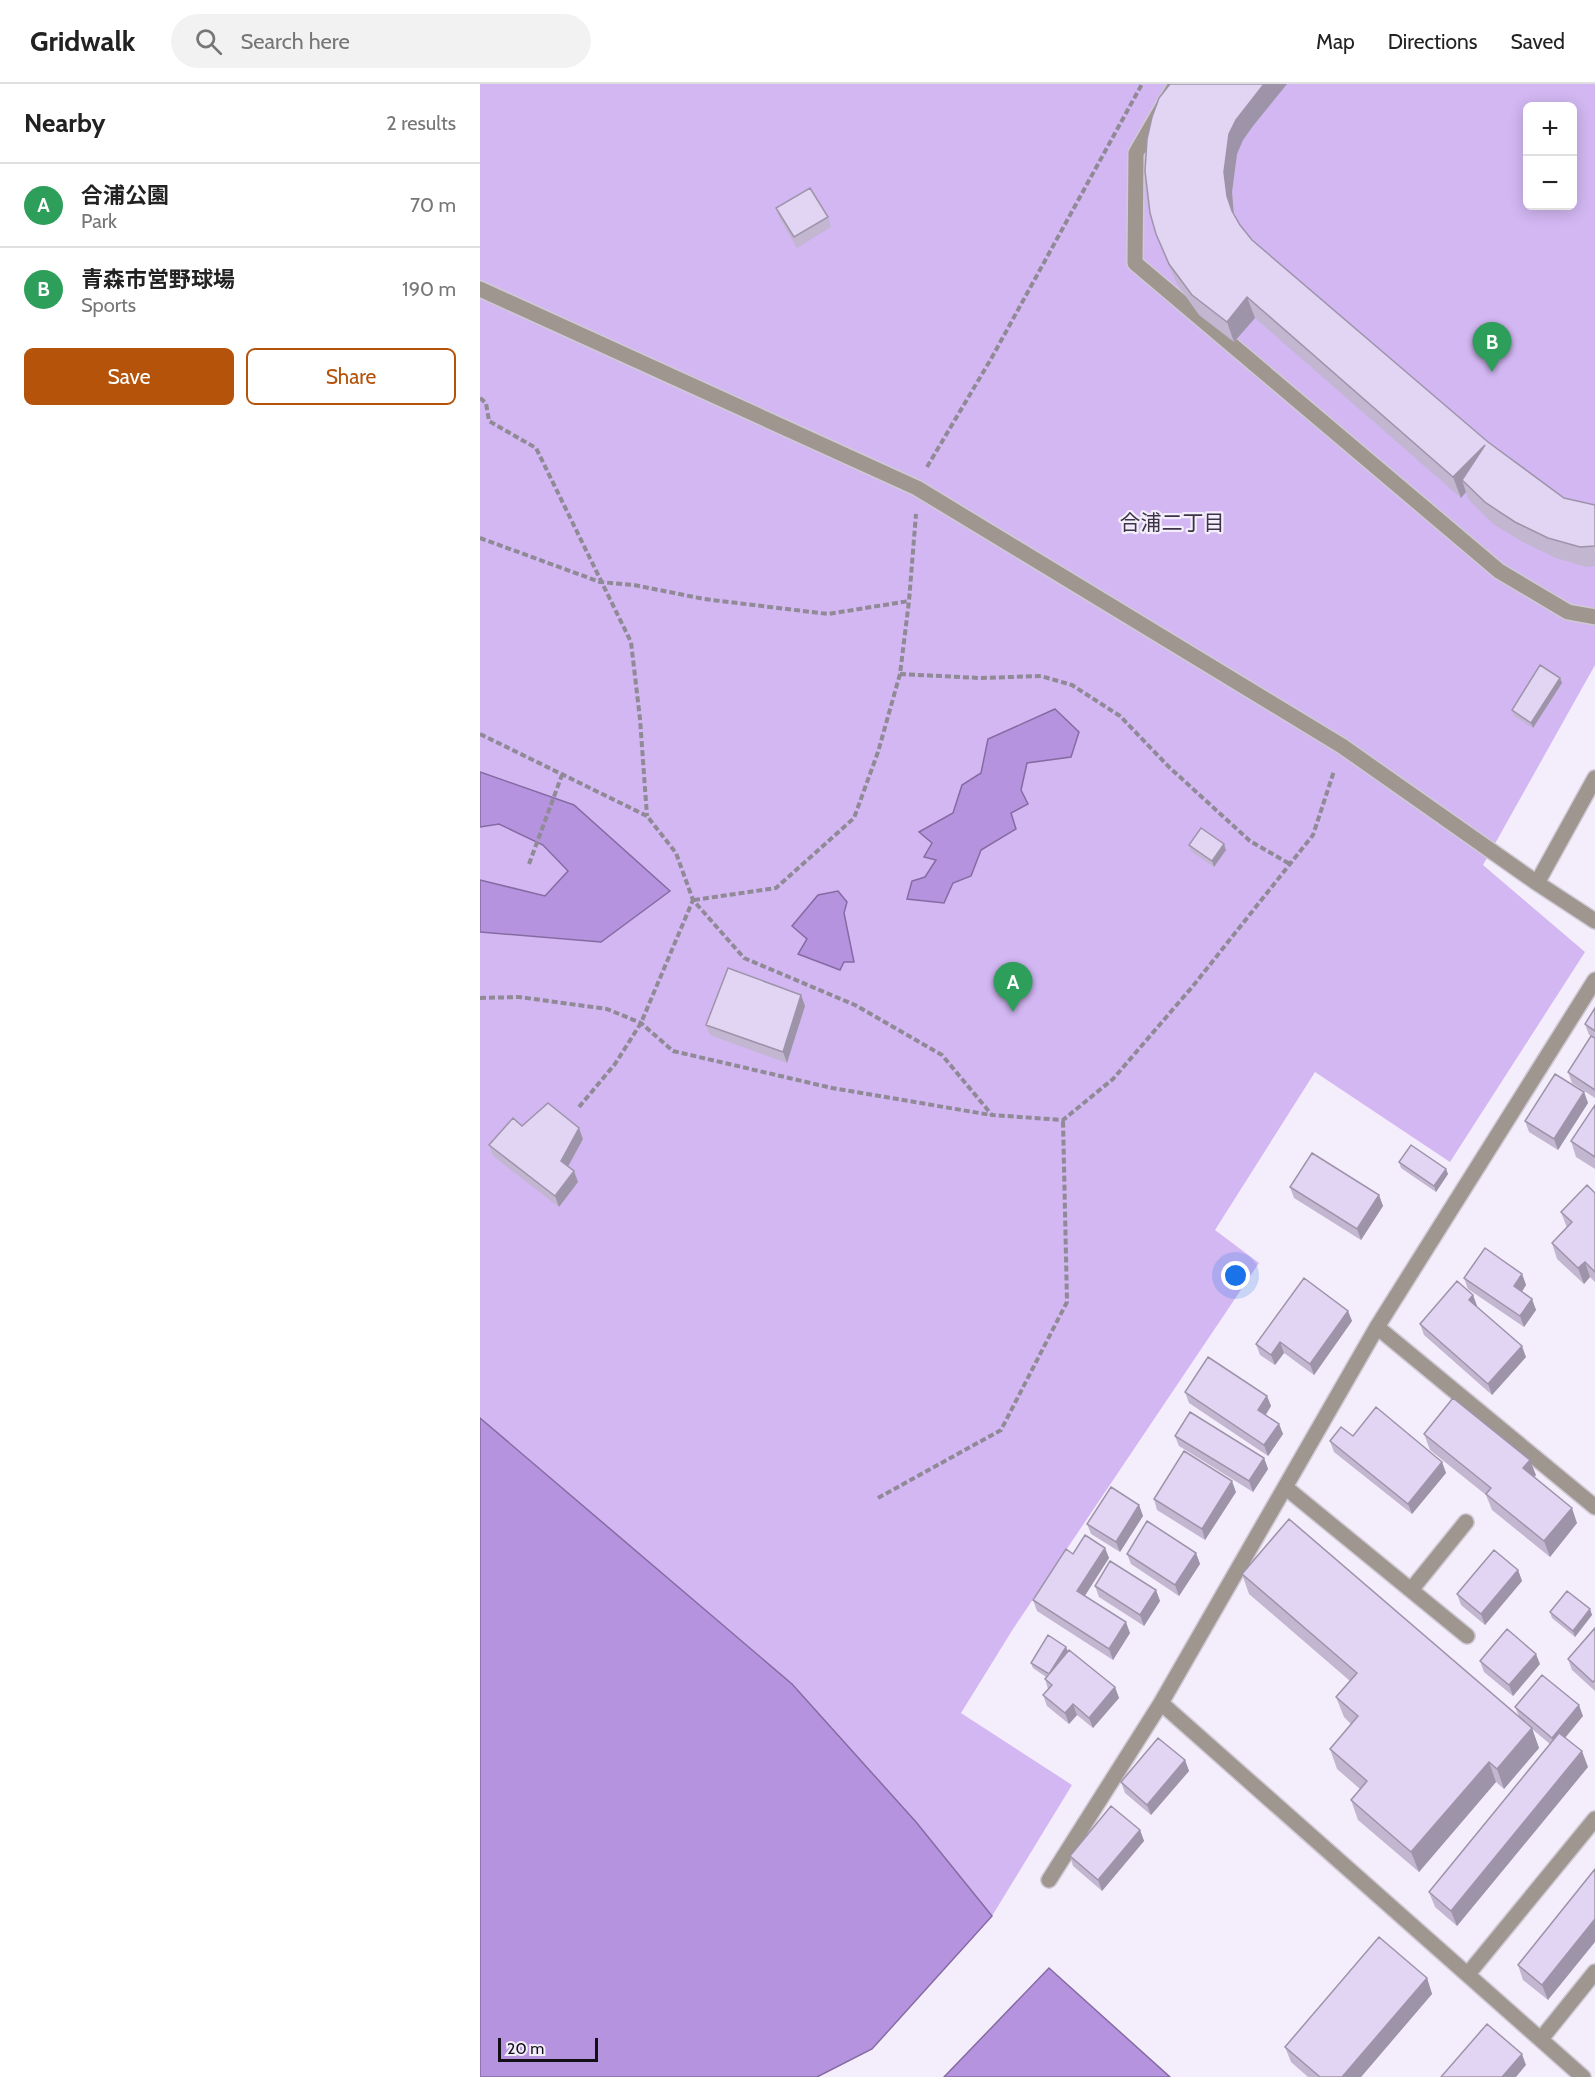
<!DOCTYPE html>
<meta charset="utf-8">
<style>
body{margin:0;font-family:Cabin,"Noto Sans JP",sans-serif;background:#f2f2f2;color:#222}
.controls{position:absolute;right:18px;top:18px;display:grid;overflow:hidden;border-radius:9px;box-shadow:0 3px 15px #0003}
.controls button{width:54px;height:54px;display:grid;place-items:center;padding:0;border:0;border-bottom:2px solid #e0e0e0;background:#fff;color:#222;font:30px sans-serif}
.scale{position:absolute;left:18px;bottom:15px;width:100px;box-sizing:border-box;padding-left:6px;border:3px solid #130f17;border-top:0;font-size:16px;line-height:21px;white-space:nowrap;color:#130f17;-webkit-text-stroke:4px #f4eefc;paint-order:stroke}
.you{position:absolute;left:756px;top:1192px;width:21px;height:21px;margin:-15px;border:4px solid #fff;border-radius:50%;background:#1a73e8;box-shadow:0 0 0 9px #1a73e833}
.badge{display:grid;place-items:center;width:39px;height:39px;border-radius:50%;background:#b45309;color:#fff;font-size:20px;font-weight:700}
.pin{position:absolute;translate:-50% -50px;filter:drop-shadow(0 2px 3px #0008)}
.pin::after{content:'';position:absolute;top:32px;width:21px;height:18px;background:inherit;clip-path:polygon(0 0,100% 0,50% 100%)}
.list{margin:0;padding:0;list-style:none}
h2{display:flex;justify-content:space-between;align-items:center;height:78px;margin:0;padding:0 24px;font-size:26px}
h2 small{font-size:20px;font-weight:400;color:#767676}
.list li{display:grid;grid-template-columns:39px 1fr auto;gap:18px;align-items:center;box-sizing:border-box;height:84px;padding:0 24px;border-top:2px solid #e0e0e0}
.list b{display:block;font-size:22px;white-space:nowrap}
.list p{margin:0;font-size:20px;white-space:nowrap;color:#767676}
.list em{font-size:20px;font-style:normal;color:#767676}
.actions{display:flex;gap:12px;padding:18px 24px}
.actions a{flex:1;padding:14px 0;border:2px solid #b45309;border-radius:9px;text-align:center;font-size:21px;color:#b45309}
.actions .main{background:#b45309;color:#fff}
.icon{flex:none;width:33px;height:33px;fill:none;stroke:currentColor;stroke-width:2;stroke-linecap:round;stroke-linejoin:round}
.map{position:relative;flex:none;width:1115px;height:1993px;overflow:hidden}
header{display:flex;align-items:center;gap:36px;box-sizing:border-box;height:84px;padding:0 30px;background:#fff;border-bottom:2px solid #e0e0e0}
header strong{font-size:28px}
nav{display:flex;gap:33px;margin-inline-start:auto;font-size:21px}
.search{width:420px;height:54px;background:#f2f2f2;display:flex;align-items:center;gap:15px;box-sizing:border-box;padding:0 21px;border-radius:33px;color:#767676;font-size:22px}
main{display:flex}
aside{flex:1;background:#fff}
.map>svg:first-child{display:block}
.green{fill:#d2b7f2;fill-rule:evenodd}
.water{fill:#b693de;stroke:#856ba2;stroke-width:1.5}
.lines{fill:none;stroke-linecap:round;stroke-linejoin:round}
.minor-casing{stroke:#d0cad7;stroke-width:18}
.path{stroke:#8f8a95;stroke-width:4;stroke-dasharray:6 3;stroke-linecap:butt}
.minor{stroke:#9f978f;stroke-width:15}
.wall{fill:#c2b6d1}
.shaded-wall{fill:#9e94aa}
.building{fill:#e2d4f3;stroke:#9e94aa;stroke-width:1.5}
.labels{text-anchor:middle;stroke-width:4.5;stroke-linejoin:round;paint-order:stroke}
.neighbourhood-label{font-size:21px;fill:#3c3446;stroke:#f4eefc}
</style>
<header>
<strong>Gridwalk</strong>
<div class="search"><svg class="icon" aria-label="search" viewBox="0 0 24 24"><circle cx="10" cy="10" r="6"/><path d="M15 15l6 6"/></svg>Search here</div>
<nav><a>Map</a><a>Directions</a><a>Saved</a></nav>
</header>
<main>
<aside>
<h2>Nearby<small>2 results</small></h2>
<ul class="list">
<li><span class="badge" style="background:#2e9e5b">A</span><div><b>合浦公園</b><p>Park</p></div><em>70 m</em></li>
<li><span class="badge" style="background:#2e9e5b">B</span><div><b>青森市営野球場</b><p>Sports</p></div><em>190 m</em></li>
</ul>
<div class="actions"><a class="main">Save</a><a>Share</a></div>
</aside>
<div class="map">
<svg width="1115" height="1993" viewBox="0 0 1115 1993">
<rect width="100%" height="100%" fill="#f4eefc"/>
<!-- green -->
<path class="green" d="M0,0h1115v581l-112,200 102,87 -135,210 -135,-90 -100,158 44,33 -246,366 -52,84 111,72 -80,131 -76,-94 -124,-138 -312,-266zM1048,22h44v100h-44z"/>
<!-- water -->
<path class="water" d="M575,625l24,23 -8,25 -44,6 -6,27 7,14 -17,9 5,16 -35,21 -10,26 -18,7 -9,20 -37,-4 5,-18 13,-4 11,-17 -12,-3 8,-14 -13,-11 34,-19 9,-28 19,-12 7,-34z
M0,688l94,33 96,86 -69,51 -121,-10v-52l65,16 23,-25 -25,-26 -44,-21 -19,3z
M358,807l9,11 -3,11 10,49h-10l-4,8 -42,-16 9,-15 -15,-13 26,-31z
M0,1334l312,266 124,138 76,94 -120,133 -55,28h-337z
M569,1884l121,109h-226z"/>
<g class="lines">
<!-- minor casing -->
<g class="minor-casing">
<path id="minor" d="M696,0l-40,69 -1,110 364,308 69,41 27,5
M0,205l437,199 425,258 195,137 58,38
M1057,799l58,-105
M897,1243l218,180
M805,1403l182,149
M931,1506l55,-68
M569,1796l112,-177
M988,1890l127,-155
M1061,1955l54,-67
M1103,1993l-422,-374 216,-376 218,-347"/>
</g>
<!-- path -->
<path class="path" d="M0,314l6,5 3,18 47,27 95,194 9,77 7,97
M447,383l64,-108 151,-275
M0,454l120,44 34,3 70,14 124,15 81,-13
M420,590l80,4 61,-2 31,9 48,31 49,51 81,74 40,23
M0,650l167,82 29,37 17,47 51,58 111,47 87,50 50,60 71,5 50,-41 80,-93 120,-151 21,-64
M49,780l33,-89
M214,816l82,-12 78,-70 24,-66 22,-78 9,-73 7,-87
M0,914l39,-1 88,12 34,14 32,28 159,37 159,27
M99,1023l36,-43 26,-41 52,-123
M398,1414l123,-68 66,-128 -4,-182"/>
<!-- minor -->
<use href="#minor" class="minor"/>
</g>
<!-- wall -->
<path class="wall" d="M690,0h117l-34,42 -10,14 -6,14 -5,38 2,24 6,9 12,15 236,202 76,56 31,7v61l-8,1 -31,-9 -33,-16 -30,-18 -24,-24 -3,-8 -5,6 -206,-180 -21,24 -35,-27 -22,-31 -13,-30 -8,-20z
M296,124l52,9 3,10 -34,21 -17,-29z
M1080,594l2,5 -29,45 -19,-12 -2,-6z
M709,761l37,5 -12,17 -23,-16z
M321,911l4,11 -18,57 -77,-28 -4,-10z
M1115,924v90l-23,-15 -4,-11 23,-36 -2,-1 -4,-11z
M1104,1008l4,11 -30,47 -29,-18 -4,-11z
M1115,1021v64l-19,-12 -5,-16z
M42,1042l61,13 -15,27 10,16 -19,25 -66,-51 -4,-11z
M919,1078l47,7 2,5 -12,18 -35,-24z
M810,1103l89,8 4,11 -22,34 -67,-42z
M1115,1109v89l-5,-5 -6,7 -27,-25 -5,-16 15,-15 -6,-16z
M1042,1190l4,11 -4,7 10,7 4,11 -12,17 -56,-38 -4,-11z
M993,1211l4,11v1l49,50 -34,38 -68,-60 -4,-11z
M868,1227l4,10 -38,54 -30,-22 -9,12 -15,-10 -4,-11z
M705,1308l82,4 4,10 -5,9 13,9 4,10 -15,22 -79,-53z
M944,1350l112,41 -2,2 43,46 -27,34 -58,-47 -6,-15 -56,-45z
M695,1352l89,22 4,11 -15,23 -74,-46z
M873,1352l89,26 4,11 -34,41 -78,-62 -4,-11z
M756,1408l-31,48 -48,-30 -3,-11z
M659,1421l4,11 -23,36 -29,-18 -4,-10z
M625,1464l4,10 -25,38 46,37 -17,27 -76,-49 -4,-11 40,-46z
M716,1469l4,11 -21,32 -48,-32 -4,-10z
M1038,1486l4,11 -37,44 -24,-20 -4,-11z
M762,1490l277,142 -4,-9 68,9 -18,21 23,30 -131,159 -22,-19 -6,-15 121,-148 -18,-15 7,19 -35,41 -8,-7 -77,90 -61,-52 -7,-20 9,-11 -23,-20 -7,-20 21,-25 -7,-7 -8,-20 14,-16 -101,-87z
M615,1502l61,4 4,11 -16,25 -45,-29z
M1110,1525l2,6 -17,22 -23,-19 -2,-6z
M1115,1544v63l-23,-21 -4,-11z
M586,1563l2,4 47,36 4,11 -26,30 -16,-13 -8,9 -22,-18 -4,-11 5,-6 -3,-10 1,-2 -13,-9 -2,-5z
M1000,1577l60,3 -27,32 -29,-24z
M705,1676l4,11 -38,44 -26,-22 -4,-11z
M660,1746l4,11 -42,50 -29,-25 -3,-10z
M1115,1785l-47,131 -25,-20 -5,-15z
M947,1894l5,16 -71,83h-53l-17,-15 -6,-15z"/>
<!-- shaded-wall -->
<path class="shaded-wall" d="M784,0h23l-34,42 -10,14 -6,14 -5,38 2,24 -2,-5 -5,-15 -3,-24 5,-38 7,-14z
M767,213l8,21 -21,24 -7,-20z
M1005,361l-23,35 4,12 -5,6 -8,-21z
M1080,594l2,5 -29,45 -2,-5z
M744,760l2,6 -12,17 -2,-6z
M321,911l4,11 -18,57 -4,-11z
M1104,1008l4,11 -30,47 -4,-11z
M99,1044l4,11 -18,33 -4,-11z
M966,1085l2,5 -12,18 -2,-6z
M94,1087l4,11 -19,25 -4,-11z
M899,1111l4,11 -22,34 -4,-11z
M1105,1178l5,15 -6,7 -6,-16z
M1042,1190l4,11 -8,12 -4,-11z
M993,1211l4,11 -4,5 -4,-11z
M1052,1215l4,11 -12,17 -4,-11z
M868,1227l4,10 -38,54 -4,-11z
M800,1258l4,11 -9,12 -4,-10z
M1042,1262l4,11 -34,38 -4,-11z
M787,1312l4,10 -9,14 -4,-10z
M799,1340l4,10 -15,22 -4,-11z
M784,1374l4,11 -15,23 -4,-11z
M1050,1376l6,15 -8,9 -5,-16z
M962,1378l4,11 -34,41 -4,-10z
M752,1397l4,11 -31,48 -3,-11z
M659,1421l4,11 -23,36 -4,-10z
M1092,1424l5,15 -27,34 -6,-16z
M625,1464l4,10 -28,44 -4,-11z
M716,1469l4,11 -21,32 -4,-11z
M1038,1486l4,11 -37,44 -4,-11z
M676,1506l4,11 -16,25 -4,-11z
M1110,1525l2,6 -17,22 -2,-6z
M646,1538l4,11 -17,27 -4,-11z
M586,1563l2,5 -19,22z
M1056,1570l4,10 -27,32 -4,-11z
M635,1603l4,11 -26,30 -4,-10z
M593,1620l4,11 -8,9 -4,-11z
M1099,1621l4,11 -27,33 -4,-11z
M1052,1644l7,20 -35,41 -7,-20z
M1102,1667l6,16 -131,159 -6,-15z
M705,1676l4,11 -38,44 -4,-10z
M1009,1678l7,20 -77,90 -8,-20z
M660,1746l4,11 -42,50 -4,-11z
M1115,1835v23l-47,58 -6,-15z
M947,1894l5,16 -71,83h-19z
M1042,1970l4,11 -10,12h-14z"/>
<!-- building -->
<path class="building" d="M690,0h94l-28,36 -7,14 -5,38 3,24 5,15 8,14 12,15 236,202 76,56 31,7v41l-15,1 -32,-9 -33,-16 -29,-19 -24,-23 23,-35 -32,32 -206,-180 -20,25 -35,-27 -23,-31 -13,-30 -6,-21 -5,-42 2,-32 5,-22 7,-19z
M330,104l18,29 -34,20 -18,-29z
M1060,581l20,13 -29,45 -19,-13z
M721,744l23,16 -12,17 -23,-16z
M248,884l73,27 -18,57 -77,-27z
M1115,924v23l-10,-7z
M1111,952l4,2v52l-27,-18z
M1075,990l29,18 -30,47 -29,-18z
M68,1019l31,25 -18,33 13,10 -19,25 -66,-51 24,-27 9,8z
M1115,1021v52l-24,-16z
M931,1061l35,24 -12,17 -35,-24z
M832,1069l67,42 -22,34 -67,-42z
M1107,1101l8,8v79l-10,-10 -7,6 -26,-25 20,-21 -11,-10z
M1005,1164l37,26 -8,12 18,13 -12,17 -56,-38z
M824,1194l44,33 -38,53 -30,-22 -9,13 -15,-11z
M977,1197l16,14 -4,5 53,46 -34,38 -68,-60z
M728,1273l59,39 -9,14 21,14 -15,21 -79,-53z
M973,1314l77,62 -7,8 49,40 -28,33 -58,-47 5,-6 -67,-54z
M896,1323l66,55 -34,42 -78,-63 11,-14 12,9z
M710,1328l74,46 -15,23 -74,-45z
M704,1367l48,30 -30,48 -48,-30z
M631,1403l28,18 -23,37 -29,-18z
M809,1435l243,209 -35,41 -8,-7 -78,90 -60,-52 16,-19 -37,-32 28,-33 -22,-19 21,-24 -115,-99z
M667,1437l49,32 -21,32 -48,-31z
M605,1451l20,13 -28,43 49,31 -17,27 -76,-49 33,-51 7,5z
M1014,1466l24,20 -37,44 -24,-20z
M630,1477l46,29 -16,25 -45,-29z
M1087,1507l23,18 -17,22 -23,-19z
M1115,1544v52l-2,2 -25,-23z
M1027,1545l29,25 -27,31 -29,-24z
M568,1551l18,12 -17,27 -18,-11z
M589,1566l46,37 -26,31 -16,-14 -8,9 -22,-18 9,-10 -7,-6z
M1062,1591l37,30 -27,33 -37,-31z
M1079,1649l23,18 -131,160 -22,-19z
M678,1654l27,22 -38,45 -26,-23z
M631,1722l29,24 -42,50 -28,-24z
M1115,1785v50l-53,66 -24,-20z
M899,1853l48,41 -85,99h-22l-35,-30z
M1007,1940l35,30 -20,23h-61z"/>
<g class="labels">
<!-- neighbourhood labels -->
<g class="neighbourhood-label">
<text x="692" y="446">合浦二丁目</text>
</g>
</g>
</svg>
<div class="controls">
<button>+</button>
<button>−</button>
</div>
<div class="scale">20 m</div>
<div class="you"></div>
<div class="pin badge" style="left:533px;top:928px;background:#2e9e5b">A</div>
<div class="pin badge" style="left:1012px;top:288px;background:#2e9e5b">B</div>
</div>
</main>
